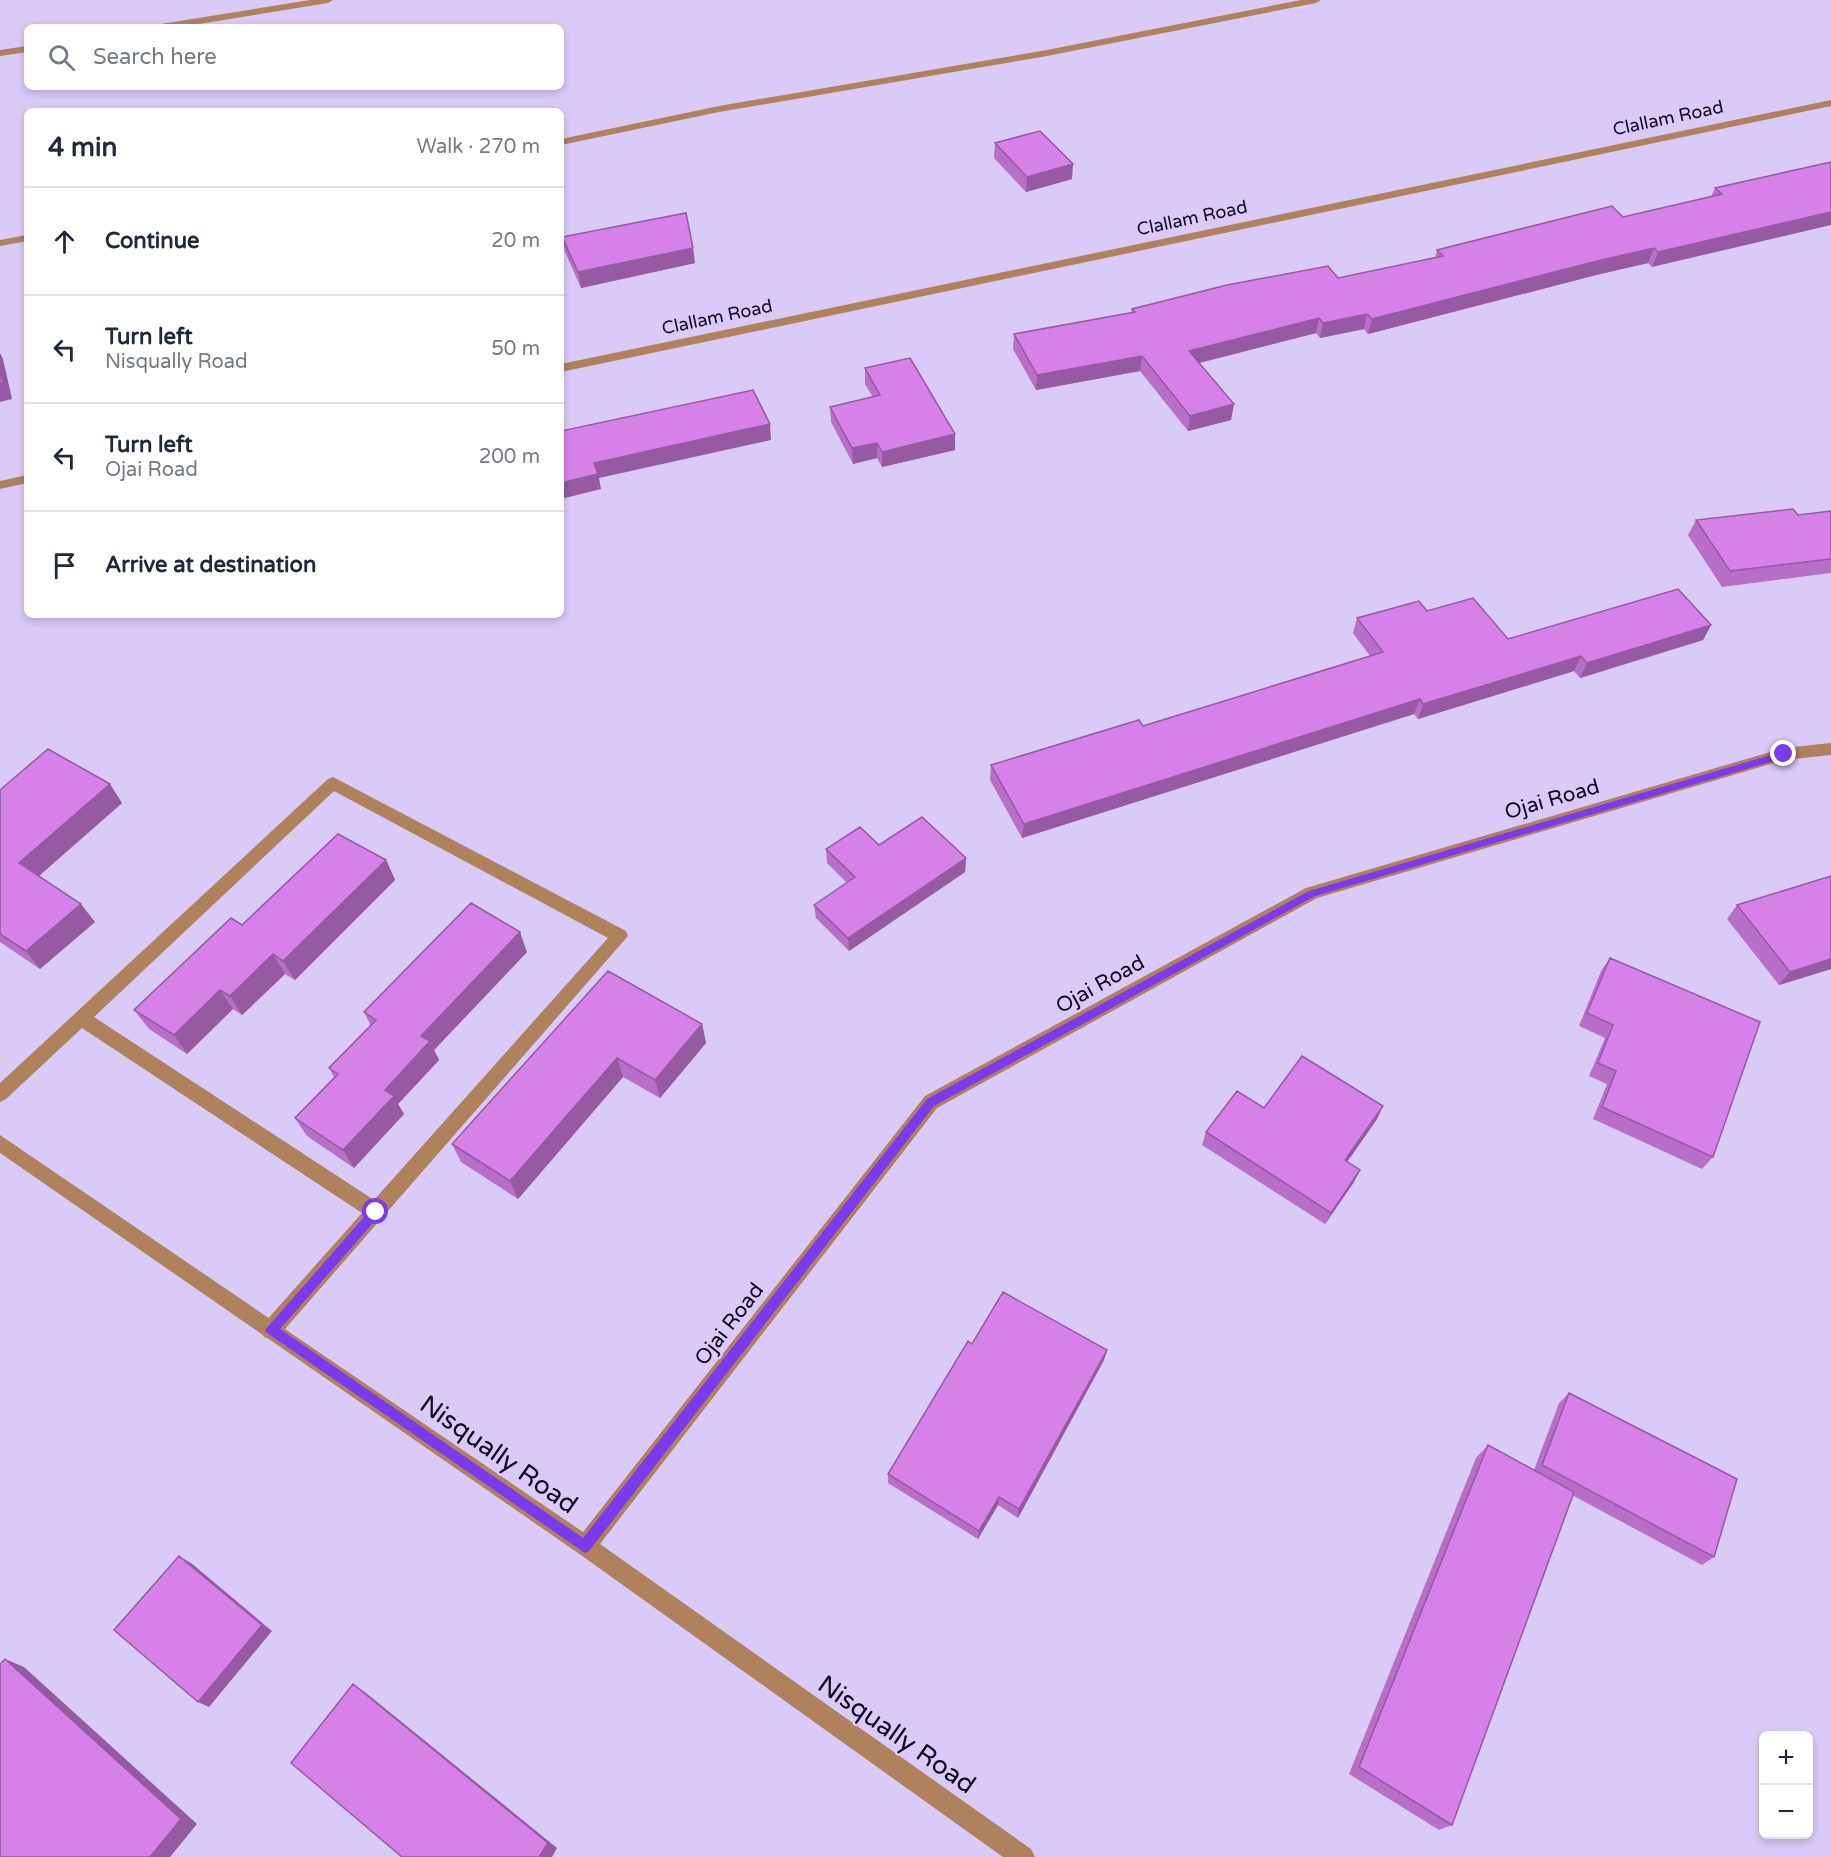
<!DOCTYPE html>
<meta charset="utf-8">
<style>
body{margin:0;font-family:"Varela Round",sans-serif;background:#f6f6f7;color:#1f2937}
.controls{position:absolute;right:18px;bottom:18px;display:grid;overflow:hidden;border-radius:9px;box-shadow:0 3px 9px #0003}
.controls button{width:54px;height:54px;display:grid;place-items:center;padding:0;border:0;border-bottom:2px solid #e0e1e3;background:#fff;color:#1f2937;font:30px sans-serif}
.stop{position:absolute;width:18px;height:18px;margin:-14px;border:4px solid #7c3aed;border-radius:50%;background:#fff}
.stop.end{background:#7c3aed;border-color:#fff;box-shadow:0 2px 6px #0008}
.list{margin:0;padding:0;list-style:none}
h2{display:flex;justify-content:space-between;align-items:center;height:78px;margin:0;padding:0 24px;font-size:26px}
h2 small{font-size:20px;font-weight:400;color:#747a83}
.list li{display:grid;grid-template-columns:39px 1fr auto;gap:18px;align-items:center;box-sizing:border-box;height:108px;padding:0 24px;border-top:2px solid #e0e1e3}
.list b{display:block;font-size:22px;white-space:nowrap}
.list p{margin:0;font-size:20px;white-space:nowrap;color:#747a83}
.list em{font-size:20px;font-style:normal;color:#747a83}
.icon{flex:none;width:33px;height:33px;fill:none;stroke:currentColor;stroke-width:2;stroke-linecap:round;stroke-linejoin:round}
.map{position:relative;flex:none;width:1831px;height:1857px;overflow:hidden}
.search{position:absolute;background:#fff;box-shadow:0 3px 9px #0003;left:24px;top:24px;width:540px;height:66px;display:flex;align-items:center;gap:15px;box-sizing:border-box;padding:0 21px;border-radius:9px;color:#747a83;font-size:22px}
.panel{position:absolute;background:#fff;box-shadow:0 3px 9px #0003;left:24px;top:108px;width:540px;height:510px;border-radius:9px}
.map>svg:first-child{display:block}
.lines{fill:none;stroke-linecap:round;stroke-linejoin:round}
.service{fill:#ae825d;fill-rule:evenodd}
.minor{fill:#ae825d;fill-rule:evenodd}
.wall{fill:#b76fc7}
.shaded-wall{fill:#955aa2}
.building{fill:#d581e7;stroke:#955aa2;stroke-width:1.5}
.route{fill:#7c3aed}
.labels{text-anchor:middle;stroke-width:5;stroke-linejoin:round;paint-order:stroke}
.far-street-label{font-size:18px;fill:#10061f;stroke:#d9caf7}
.street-label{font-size:21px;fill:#10061f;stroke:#d9caf7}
.near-street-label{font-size:26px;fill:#10061f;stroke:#d9caf7}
</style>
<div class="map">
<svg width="1831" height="1857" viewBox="0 0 1831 1857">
<rect width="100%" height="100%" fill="#d9caf7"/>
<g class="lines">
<!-- service -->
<path class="service" d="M1301,0h20l-5,3 -269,53 -328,56 -158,33v-6l158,-33 328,-56z
M27,235v6l-27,5v-6z
M333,777l293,154 2,5 -350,401 -7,2 -7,-2 -3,-7 3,-7 98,-110 -280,-185 -76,71 -6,3v-19l328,-304zM334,791l274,147 -234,262 -280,-183z"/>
<!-- minor -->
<path class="minor" d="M310,0h23l-5,3 -148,24h-24l5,-3z
M27,46v6l-27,4v-6z
M1831,100v6l-1270,266v-8z
M27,475v8l-27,6v-8z
M1831,743v12l-47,5 -467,138 -380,210 -337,436 431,305 4,8h-32l-425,-304 -578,-400v-18l583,397 342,-436 381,-208 478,-140z"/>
</g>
<!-- wall -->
<path class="wall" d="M995,143l77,36 -46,13 -32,-34z
M1831,162l-179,105 -4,-4 -52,12 -228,59 -4,-5 -44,9 -4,-5 -117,30 32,57 -43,11 -48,-60 -104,19 -23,-41 1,-15 117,-21 1,-4 206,-31 97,-20 2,-8 186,-33 88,-20 4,-9z
M562,237l133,26 -114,25 -16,-36z
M865,368l90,66v16l-73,17 -5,-9 -24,6 -22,-42 -1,-15 43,-10 -8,-13z
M1831,511v62l-109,14 -34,-52 8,-15 102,-5z
M1427,611l81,28 203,-14 -8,15 -123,38 -6,-7 -156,48 -4,-5 -392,124 -32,-58 1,-15 152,-39 227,-70 -17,-23 4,-15z
M0,790l122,13 -83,73 56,46 -55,47 -40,-27z
M879,845l87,13 -1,14 -116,79 -33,-33 -2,-13 33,-22 -20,-20 -1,-14z
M386,860l9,20 -100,100 -10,-6 -43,41 -9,-6 -46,45 -38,-25 -15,-19 108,-85z
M1831,876v93l-52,16 -52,-66 10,-14z
M527,952l-93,98 5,10 -41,44 6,10 -50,54 -47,-32 -12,-18 39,-41 -5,-9 42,-42 -7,-14z
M1610,958l103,199 -11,12 -109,-50 14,-35 -18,-8 16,-38 -26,-12 22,-55z
M608,971l94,53 4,19 -46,55 -37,-21 -105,122 -57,-37 -9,-18z
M1264,1108l113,11 -30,43 7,20 -29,42 -123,-79 4,-13z
M972,1344l135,6 -3,10 -86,158 -20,-13 -20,34 -90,-56v-9z
M1569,1393l145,164 -12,8 -130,-70 -120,330 -13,5 -90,-56 127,-316 12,-13 46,25 25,-67z"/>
<!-- shaded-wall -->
<path class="shaded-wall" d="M1073,164l-1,15 -46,13 1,-15z
M1831,212v13l-179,42 6,-15z
M693,248l2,15 -114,25 -3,-16z
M1654,248l-6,15 -52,12 -228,59 4,-15 229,-59z
M1367,314l-3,15 -44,9 3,-15z
M1319,318l-3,15 -129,33 2,-15z
M0,353l3,6 9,40 -12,3z
M1142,356l-2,15 -104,19 1,-15z
M1234,404l-3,16 -43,11 2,-15z
M770,424l1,16 -172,38 2,11 -40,10v-16l33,-20z
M955,434v16l-73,17v-15z
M877,443v15l-24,6 -1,-16z
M1711,625l-8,15 -123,38 7,-15z
M1581,656l-7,15 -156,48 5,-15z
M1420,699l-6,15 -392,124 2,-14z
M110,784l12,19 -89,78 -14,-18z
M966,858l-1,14 -116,79 -1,-13z
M386,860l9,20 -100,100 -12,-19z
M81,904l14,18 -55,47 -14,-18z
M520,932l7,20 -93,98 5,10 -41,44 6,10 -50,54 -11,-18 78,-114z
M273,954l12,20 -43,41 -12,-19z
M1831,959v10l-52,16 11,-13z
M220,990l13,19 -46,45 -13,-19z
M702,1024l4,19 -46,55 -5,-18z
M617,1058l6,19 -105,122 -8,-18z
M1383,1106l-6,13 -37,53 5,-12z
M1360,1170l-6,12 -29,42 6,-11z
M1107,1350l-3,10 -86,158 1,-9z
M999,1497l-1,8 -20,34 1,-8z
M179,1556l12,7 81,68 -63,76 -11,-5z
M5,1659l19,8 173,157 -27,33h-20z
M353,1684l13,9 191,155 -5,9h-13z"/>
<!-- building -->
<path class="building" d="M1040,131l33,33 -46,13 -32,-34z
M1831,162v50l-173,40 -4,-4 -53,12 -229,59 -5,-5 -44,9 -4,-5 -130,33 45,53 -44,12 -48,-60 -105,19 -23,-41 121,-22 -3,-3 95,-24 101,-19 10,12 105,-22 -6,-6 175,-44 11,11 99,-23 -7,-6z
M686,213l7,35 -115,24 -16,-35z
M910,358l45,76 -73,18 -5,-9 -25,5 -22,-41 50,-12 -15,-27z
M0,368l3,15 -3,1z
M753,390l17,34 -176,39 4,11 -37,9v-52z
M1793,509l5,6 33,-4v48l-101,12 -34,-51z
M1678,589l33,36 -124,38 -6,-7 -158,48 -3,-5 -396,125 -33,-59 148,-45 4,6 240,-74 -26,-34 62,-17 8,10 46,-13 35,41z
M48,749l62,35 -91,79 62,41 -55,47 -26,-17v-144z
M922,817l44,41 -118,80 -34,-33 41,-28 -29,-28 34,-22 19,18z
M338,834l48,26 -103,101 -10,-7 -43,42 -10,-6 -46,45 -40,-25 97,-92 11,7z
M1831,876v83l-41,13 -53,-67z
M471,903l49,29 -99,104 9,5 -45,49 9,6 -51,54 -48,-32 43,-44 -9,-6 47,-48 -12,-8z
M1610,958l150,64 -47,135 -111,-50 14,-36 -18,-8 15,-38 -26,-12z
M608,971l94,53 -47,56 -38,-22 -107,123 -58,-37z
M1302,1056l81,50 -38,54 15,10 -29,43 -125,-81 31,-41 27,17z
M1003,1292l104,58 -88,159 -20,-12 -20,34 -91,-57 80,-133 4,3z
M1569,1393l168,86 -23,78 -172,-92z
M1488,1445l86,47 -122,333 -93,-58z
M179,1556l83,69 -64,77 -84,-72z
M5,1659l176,160 -31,38h-150v-193z
M353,1684l195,159 -9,14h-137l-111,-94z"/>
<!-- route -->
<path class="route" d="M1784,751l5,3 -2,3 -472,139 -381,210 -345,445 -4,2 -318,-220 -2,-3 107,-122h8v7l-100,114 303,209 344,-439 382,-208z"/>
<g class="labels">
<!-- far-street labels -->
<g class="far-street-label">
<text transform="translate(1668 118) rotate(-12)" y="6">Clallam Road</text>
<text transform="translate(1192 218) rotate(-12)" y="6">Clallam Road</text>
<text transform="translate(717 317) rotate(-12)" y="6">Clallam Road</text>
</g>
<!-- street labels -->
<g class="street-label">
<text transform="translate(1552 799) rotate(-16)" y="7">Ojai Road</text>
<text transform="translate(1100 984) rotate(-29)" y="7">Ojai Road</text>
<text transform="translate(729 1324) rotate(-52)" y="7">Ojai Road</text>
</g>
<!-- near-street labels -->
<g class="near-street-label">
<text transform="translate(499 1454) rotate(35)" y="9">Nisqually Road</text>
<text transform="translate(897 1734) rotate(35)" y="9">Nisqually Road</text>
</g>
</g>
</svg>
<div class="controls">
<button>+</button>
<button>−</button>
</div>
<div class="stop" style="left:376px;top:1212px"></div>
<div class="stop end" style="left:1784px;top:754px"></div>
<div class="search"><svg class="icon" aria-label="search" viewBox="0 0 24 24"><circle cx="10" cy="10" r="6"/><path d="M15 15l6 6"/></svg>Search here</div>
<section class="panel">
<h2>4 min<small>Walk · 270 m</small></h2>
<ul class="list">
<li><svg class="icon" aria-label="ahead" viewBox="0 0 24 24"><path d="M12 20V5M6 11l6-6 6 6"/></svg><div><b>Continue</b></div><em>20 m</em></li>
<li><svg class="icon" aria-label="left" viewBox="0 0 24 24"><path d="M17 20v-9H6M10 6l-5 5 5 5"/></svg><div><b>Turn left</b><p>Nisqually Road</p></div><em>50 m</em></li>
<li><svg class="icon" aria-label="left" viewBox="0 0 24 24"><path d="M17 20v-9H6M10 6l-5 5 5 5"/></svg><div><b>Turn left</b><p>Ojai Road</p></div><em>200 m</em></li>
<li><svg class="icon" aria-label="arrive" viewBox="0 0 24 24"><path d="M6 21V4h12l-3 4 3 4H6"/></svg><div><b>Arrive at destination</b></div></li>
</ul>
</section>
</div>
